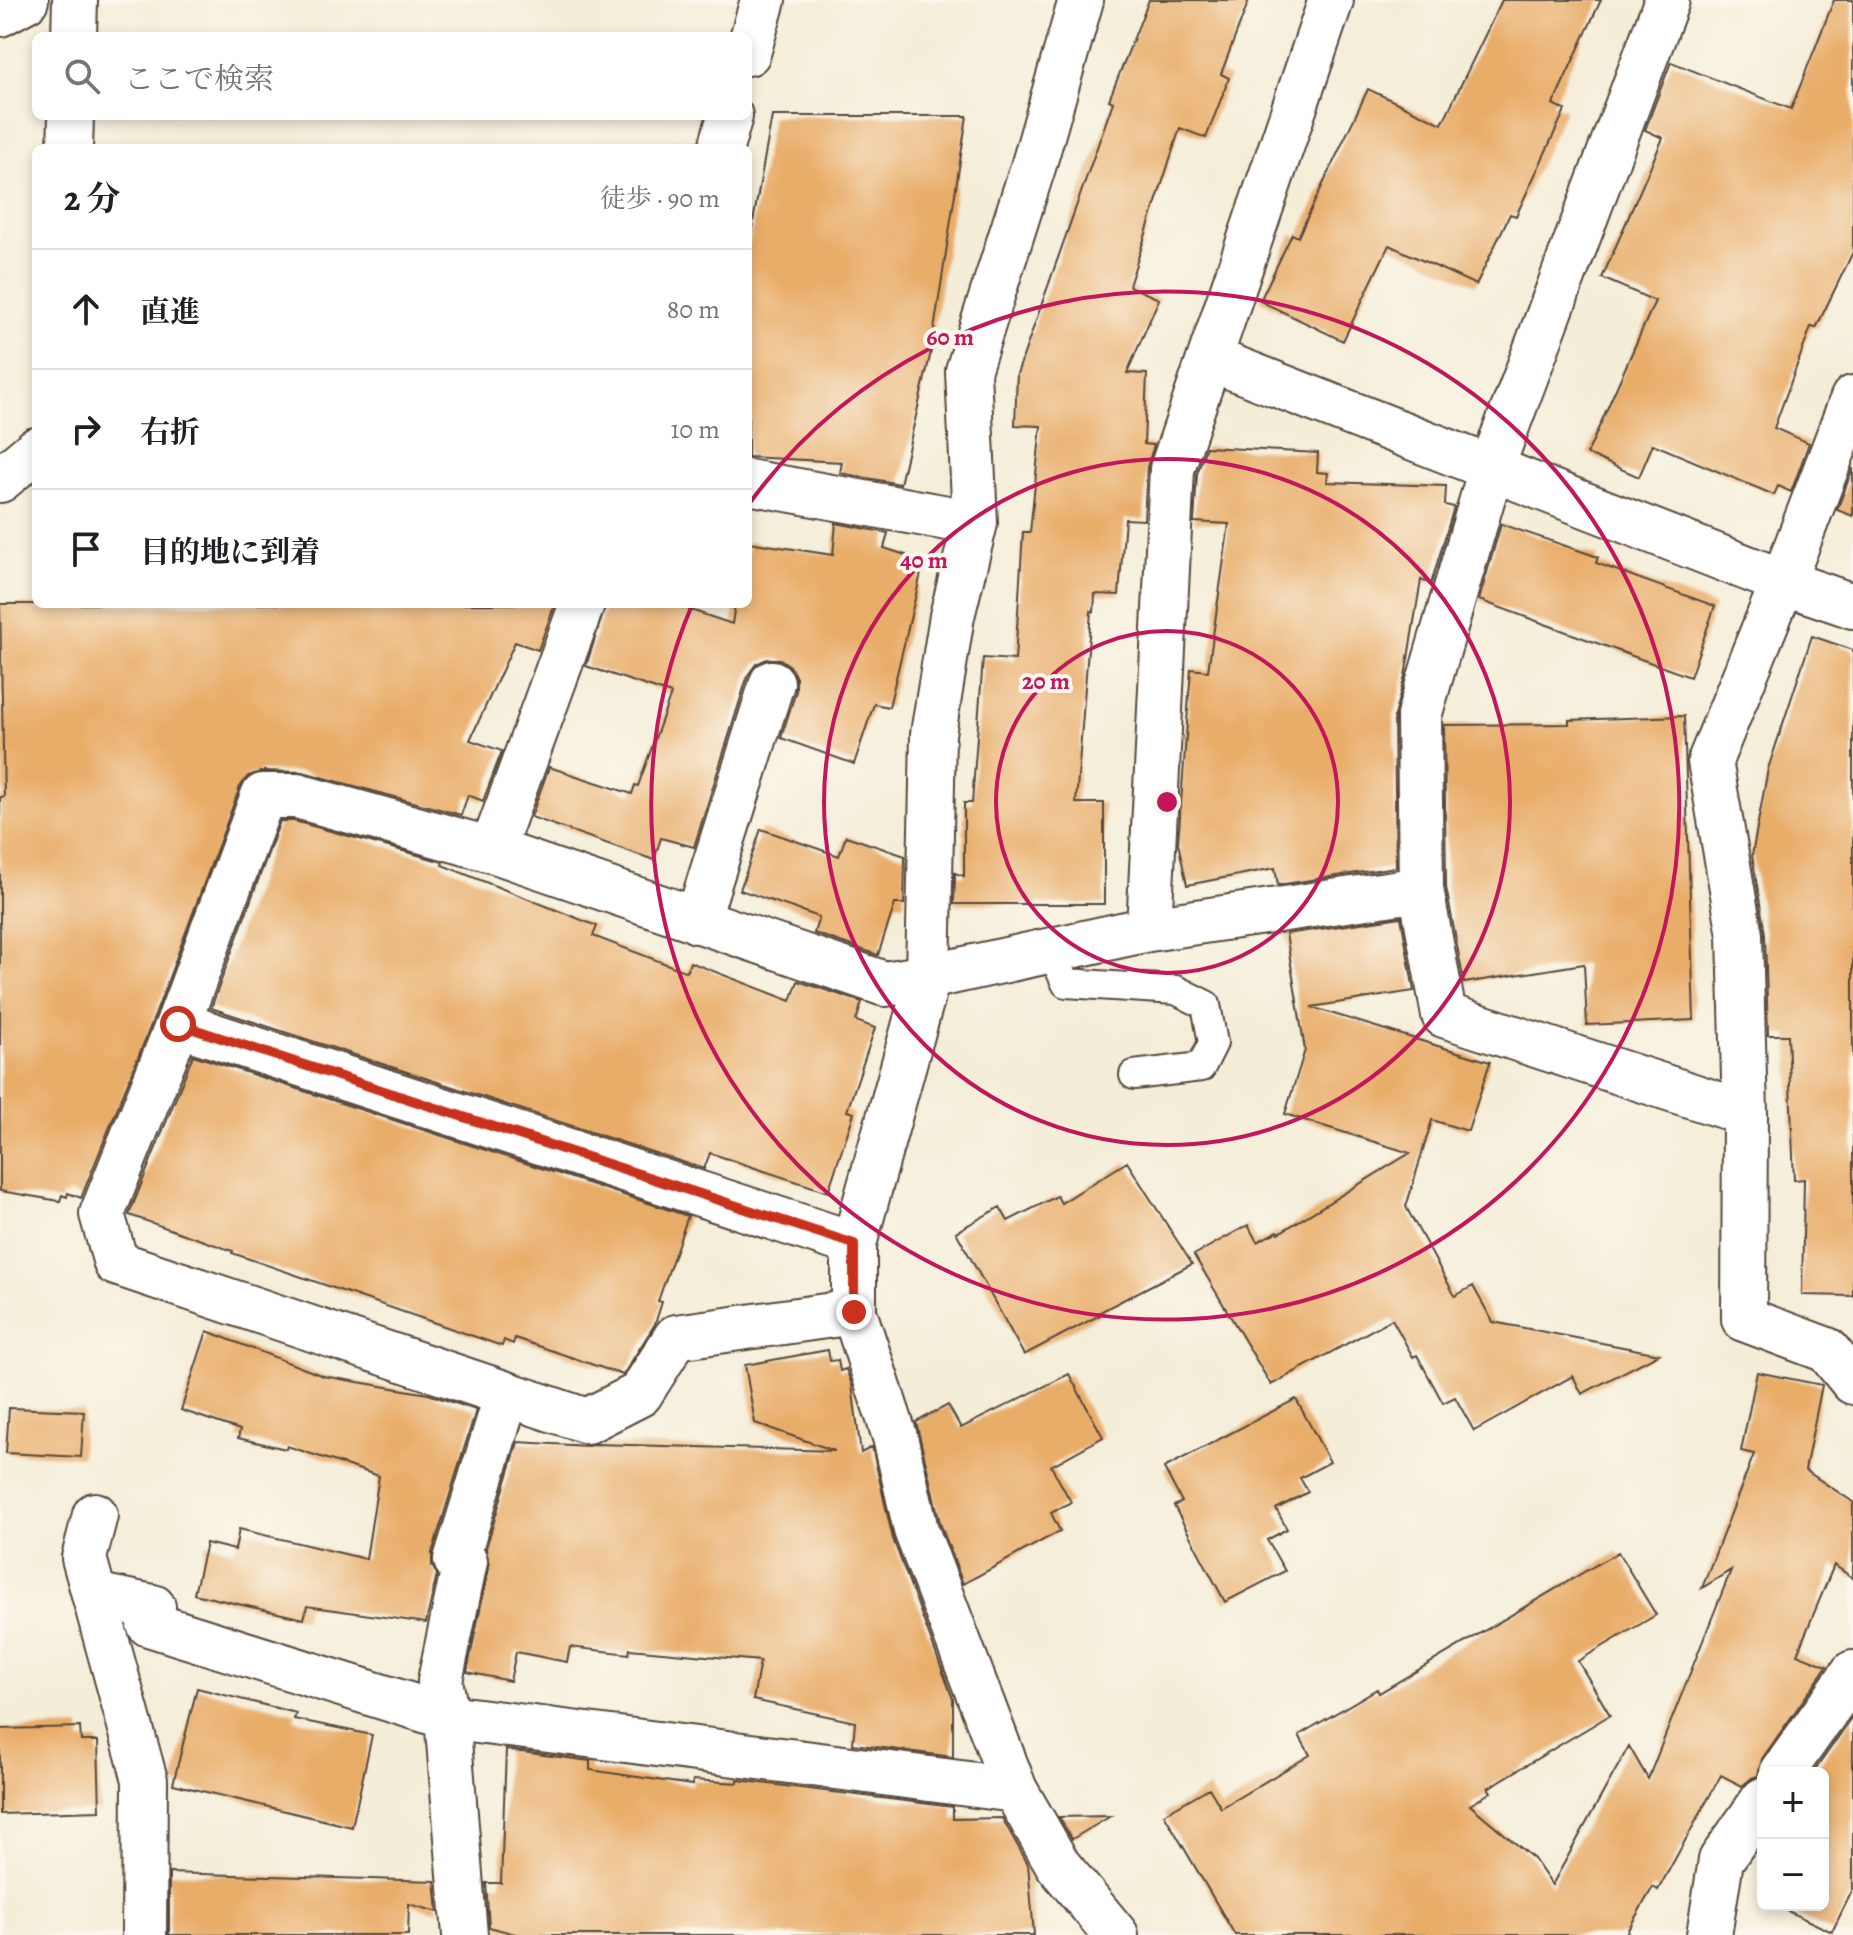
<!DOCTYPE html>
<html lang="ja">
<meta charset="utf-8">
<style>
body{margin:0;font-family:Alegreya,"Noto Serif JP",serif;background:#f6f6f6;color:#202124}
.controls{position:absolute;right:24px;bottom:24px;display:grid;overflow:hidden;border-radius:12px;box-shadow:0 4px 12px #0003}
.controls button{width:72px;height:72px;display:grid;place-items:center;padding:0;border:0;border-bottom:2px solid #e0e0e0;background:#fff;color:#202124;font:40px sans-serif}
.stop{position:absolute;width:24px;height:24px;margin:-18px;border:6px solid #c8321e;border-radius:50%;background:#fff}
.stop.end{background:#c8321e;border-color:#fff;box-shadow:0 2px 8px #0008}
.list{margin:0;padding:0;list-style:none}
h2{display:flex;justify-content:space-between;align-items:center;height:104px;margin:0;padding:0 32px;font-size:34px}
h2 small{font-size:26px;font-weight:400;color:#757577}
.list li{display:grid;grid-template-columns:52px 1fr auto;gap:24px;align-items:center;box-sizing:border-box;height:120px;padding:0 32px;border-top:2px solid #e0e0e0}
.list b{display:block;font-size:30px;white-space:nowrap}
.list em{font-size:26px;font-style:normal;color:#757577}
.icon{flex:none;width:44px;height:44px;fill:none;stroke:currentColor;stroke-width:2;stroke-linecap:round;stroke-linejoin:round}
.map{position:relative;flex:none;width:1853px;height:1935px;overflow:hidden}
.search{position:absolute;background:#fff;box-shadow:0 4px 12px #0003;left:32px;top:32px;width:720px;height:88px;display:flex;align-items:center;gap:20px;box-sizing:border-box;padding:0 28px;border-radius:12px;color:#757577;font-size:30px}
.panel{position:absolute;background:#fff;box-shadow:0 4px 12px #0003;left:32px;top:144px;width:720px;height:464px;border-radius:12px}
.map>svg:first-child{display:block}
.building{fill:#e9ad6b}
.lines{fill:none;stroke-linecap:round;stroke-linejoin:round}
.service-casing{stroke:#57473a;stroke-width:32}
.minor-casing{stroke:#57473a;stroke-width:48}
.tertiary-casing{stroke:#57473a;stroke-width:48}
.service{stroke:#fff;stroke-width:28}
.minor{stroke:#fff;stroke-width:44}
.tertiary{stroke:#fff;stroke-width:44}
.route{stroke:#c8321e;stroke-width:10}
.ring{fill:none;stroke:#c2185b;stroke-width:4}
.centre{fill:#c2185b;stroke:#fbf7ec;stroke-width:4}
.ring-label{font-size:24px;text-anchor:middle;font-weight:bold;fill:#c2185b;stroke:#fbf7ec;stroke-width:8;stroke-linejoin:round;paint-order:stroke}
</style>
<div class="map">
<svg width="1853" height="1935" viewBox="0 0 1853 1935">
<rect width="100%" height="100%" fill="#fbf7ec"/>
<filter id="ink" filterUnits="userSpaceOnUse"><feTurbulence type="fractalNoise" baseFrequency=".0125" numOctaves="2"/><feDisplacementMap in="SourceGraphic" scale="16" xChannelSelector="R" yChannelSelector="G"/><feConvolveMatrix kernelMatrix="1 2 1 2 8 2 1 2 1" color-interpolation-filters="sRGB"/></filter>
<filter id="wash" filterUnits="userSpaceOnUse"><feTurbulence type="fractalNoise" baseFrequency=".006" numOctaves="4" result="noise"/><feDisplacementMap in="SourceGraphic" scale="32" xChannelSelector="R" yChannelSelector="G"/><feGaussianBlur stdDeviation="1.8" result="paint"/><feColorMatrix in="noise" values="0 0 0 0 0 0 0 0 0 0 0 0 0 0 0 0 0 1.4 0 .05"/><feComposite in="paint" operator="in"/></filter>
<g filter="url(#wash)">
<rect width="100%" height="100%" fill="#f4edd8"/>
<g id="blocks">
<!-- building -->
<path class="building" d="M1149,0h100l-28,74 8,4 -23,60 -26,-10 -51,158 30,13 -32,74 20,1 -3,70 10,1 -7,22 -3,53 -19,-1 -6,76 -24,-1 -1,18 -3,-1 -15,192h28v101h-150l1,-31 9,3v-73h8l11,-145 32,2 8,-128h7l11,-106 -26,-1 2,-51 96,-272 -4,-2z
M1502,0h99l-48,104 12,6 -49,106 -6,-2 -34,71 -87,-40 -46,96 -83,-40 32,-67 6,3 70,-148 74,35z
M1834,0h19v252l-37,76 -5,-1 -37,101 35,15 -18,49 -13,-6 -4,9 -121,-51 -14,33 -52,-23 68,-153 -53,-23 61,-140 -18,-8 26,-68 120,47z
M772,116h195l-37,240 -30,128 -60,-11 2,-11 -94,-5v-207z
M1206,447l112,6 -1,19 11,1 -1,9 119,4 -1,19 9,2 -23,77 -10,-4 -16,96 -11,40 2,151 -118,18 -3,-17 -88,17 -9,-42 13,-174 17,2 21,-147 -35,-2 3,-48z
M1853,468v48l-16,-6z
M836,523l52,10 -4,15 40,13 -35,146 -15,-3 -20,60 -73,-26 15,-47v-13l-6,-12 -10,-7h-13l-11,5 -8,11 -54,172 -33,-9 -7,22 -123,-43 18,-50 83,27 3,-9 3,1 33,-92 -85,-28 20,-62h67l59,20 3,-20h13v-62l85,13z
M1501,524l97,33 -2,6 119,43 -25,71 -211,-77z
M0,604h555l-17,46 -23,-8 -45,98 32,11 -19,50 -15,-6 -7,20 -158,-43 -40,-1 -15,5 -8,11 -85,228 -74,183 -13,-5 -1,4 -5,-2 -2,6 -60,-10v-394h4z
M1812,636l41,14v646l-51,-1 2,-116 -10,1 -6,-145h-20l-3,-101 -13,-79 16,-86z
M1684,716l10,304 -107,5 -3,-61 -120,19 -18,-96 -2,-162 125,-1v-4z
M280,821h14l149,41 -1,3 155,61 -4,10 94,36 3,-10 101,39 7,-20 64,21 -6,19 19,7 -28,83 7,2 -26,79 -118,-39 -6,16 -493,-161z
M761,829l78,27 7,-20 59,20 -1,48h-9l-17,51 -64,-22 5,-16 -79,-27z
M1401,917l13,74 -103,16 179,55 -22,69 -36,-11 -26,87 49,89 18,-10 20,36 166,32 -77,40 -9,-18 -99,55 -19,-34 -12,6 -26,-48 -4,2 -21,-38 -121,66 -77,-130 54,-30 9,17 21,-11 1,2 131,-80 -125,-39 20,-64 -19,-116z
M193,1055l495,161 -30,85 4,1 -7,22 -32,51 -108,-37 -2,6 -9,-4 -2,6 -270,-93 1,-2 -104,-36z
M1127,1162l65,102 -94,49 2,2 -76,40 -68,-123 44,-25 8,14 49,-25 4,7z
M207,1331l116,45 105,18 48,16 -44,143v13l5,8 -11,49 -119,-17 -3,13 -110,-25 12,-51 29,7 4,-21 127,30 13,-83 -92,-30 -1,3 -48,-11 2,-8 -59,-20z
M828,1350l2,11 8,-1 2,11 6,-2 6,16 9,68 11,-6 21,92 60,160v58l-100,-13 2,-22 -102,-22 7,-39 -130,-12 -1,5 -59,-7 -3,15 -51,-10 -6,29 -43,-9 22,-106 -3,-18 32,-106 70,4 8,-2 239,7 -80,-28 -10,-58z
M1757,1372l65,13 -17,85 48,32v76l-19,-13 -37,89 30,12 -65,93 -4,17 -6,2 -10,8 -21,-11 -63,115 -5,-3 -28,48h-390l-71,-121 45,-26 12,20 89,-53 -11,-20 78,-46 2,4 239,-141 38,63 -78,46 32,54 -122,73 3,4 -21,13 64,54 18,26 77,-139 19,33 83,-209 -29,18 52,-134 -13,-3z
M1069,1374l34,63 -52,29 20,36 -20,11 9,18 -97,53 -23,-61 -24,-101 32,-17 13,23z
M1296,1399l34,63 -30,16 8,14 -32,17 11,20 -20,11 18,31 -60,31 -51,-96 8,-4 -18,-34z
M9,1408l75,3 -3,46 -75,-4z
M197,1688l99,25 -2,6 78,16 -20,92 -179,-43z
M1853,1716v173l-21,43 -57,-27h48v-132h-10z
M80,1727l1,14h17l2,70 -100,3v-85z
M506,1750l84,11v9l102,15 1,-5 45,3v-3l215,27v12l49,-1 26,46 6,71h-515l-30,-8 -3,-44h15z
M1111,1816l-39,23 -13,-22z
M169,1873l266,8 3,31 -29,-8 -1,31h-239z"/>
</g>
</g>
<g filter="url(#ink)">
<use href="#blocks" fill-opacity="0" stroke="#57473a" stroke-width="2"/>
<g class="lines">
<!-- service casing -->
<g class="service-casing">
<path id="service" d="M1051,950l15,33 110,7 30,15 7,38 -12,24 -67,8"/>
</g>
<!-- minor casing -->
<g class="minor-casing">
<path id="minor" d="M1081,0l-47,164 -66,207 7,152 -23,93 -19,118 -5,243 -74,267v68l41,125 21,93 99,260 43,75 58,70
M74,36l1,-36
M748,53l15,-53
M70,148l1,-32
M721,148l9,-32
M1211,359l572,223 70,24
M1853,398l-70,184 -73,179 30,174 5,178 -1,206 83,31 26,32
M0,480l36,-30
M748,482l227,41
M492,850l90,-246
M1421,889l23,126 301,98
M697,921l75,-238
M1149,929l23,-460 159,-469
M178,1024l676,220
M854,1312l-178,25 -36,57 -53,27 -471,-158 -14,-49 76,-190 85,-228h34l195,54 393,134 43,-7 221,-48 272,-40 -2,-173 72,-247 176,-469
M95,1515l-11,43 61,222 -1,155
M94,1595l59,12 -4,17 298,93 568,73
M1782,1773l71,-100
M465,1935l-18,-218 -7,-36 25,-120 -9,-1 51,-166
M1709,1935l12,-75 42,-60"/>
</g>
<!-- tertiary casing -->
<g class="tertiary-casing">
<path id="tertiary" d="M0,14l26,-14"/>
</g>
<!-- service -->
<use href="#service" class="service"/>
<!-- minor -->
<use href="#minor" class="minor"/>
<!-- tertiary -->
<use href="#tertiary" class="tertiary"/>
</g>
</g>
<g class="lines" filter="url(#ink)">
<!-- route -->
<path class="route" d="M178,1024l676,220v68"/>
</g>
<!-- distance rings -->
<g class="ring">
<circle cx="1167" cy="802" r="171"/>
<circle cx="1167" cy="802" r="343"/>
<path d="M749 504A514 514 0 1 1 692 605"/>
</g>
<circle cx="1167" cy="802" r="12" class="centre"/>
<g class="ring-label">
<text x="950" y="345">60 m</text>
<text x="924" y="568">40 m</text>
<text x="1046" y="689">20 m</text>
</g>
</svg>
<div class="controls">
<button>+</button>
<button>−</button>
</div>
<div class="stop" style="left:178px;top:1024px"></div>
<div class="stop end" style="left:854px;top:1312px"></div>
<div class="search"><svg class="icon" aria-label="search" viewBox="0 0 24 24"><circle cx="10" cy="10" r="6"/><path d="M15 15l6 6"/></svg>ここで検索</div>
<section class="panel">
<h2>2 分<small>徒歩 · 90 m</small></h2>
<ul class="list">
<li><svg class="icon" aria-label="ahead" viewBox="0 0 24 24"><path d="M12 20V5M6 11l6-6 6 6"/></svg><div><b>直進</b></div><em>80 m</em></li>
<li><svg class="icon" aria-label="right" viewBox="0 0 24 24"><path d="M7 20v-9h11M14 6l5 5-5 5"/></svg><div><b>右折</b></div><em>10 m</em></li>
<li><svg class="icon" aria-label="arrive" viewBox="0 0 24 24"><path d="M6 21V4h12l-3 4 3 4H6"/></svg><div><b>目的地に到着</b></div></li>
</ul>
</section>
</div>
